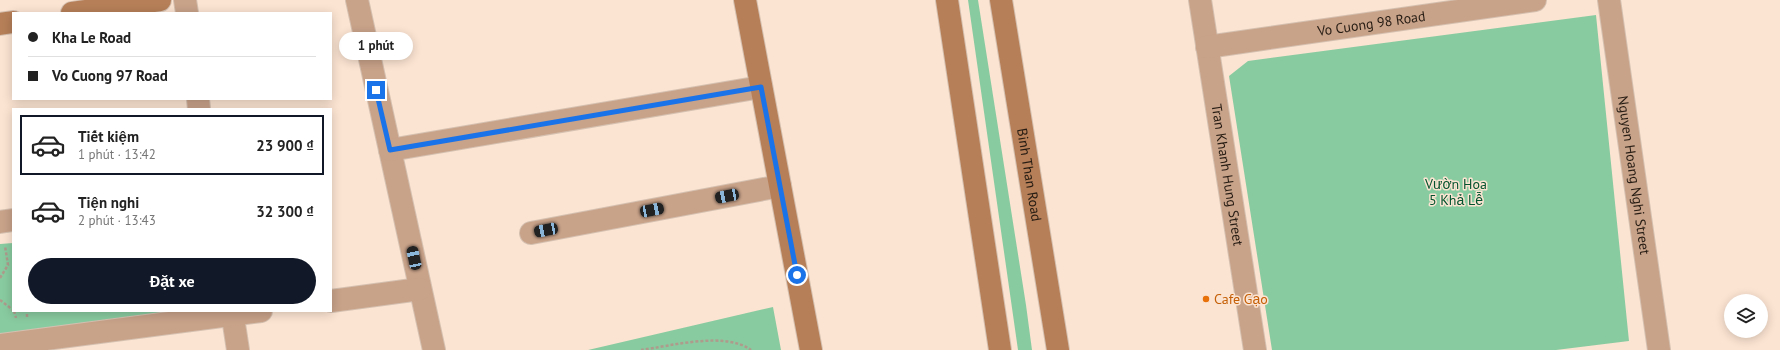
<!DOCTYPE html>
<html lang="vi">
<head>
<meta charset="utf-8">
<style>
  :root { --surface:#fff; --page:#f6f6f6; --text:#222; --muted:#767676; --line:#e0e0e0; --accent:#111827 }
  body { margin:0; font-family:"PT Sans",sans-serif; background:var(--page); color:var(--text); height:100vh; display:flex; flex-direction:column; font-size:15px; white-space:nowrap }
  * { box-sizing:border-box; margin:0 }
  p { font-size:13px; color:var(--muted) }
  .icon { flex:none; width:22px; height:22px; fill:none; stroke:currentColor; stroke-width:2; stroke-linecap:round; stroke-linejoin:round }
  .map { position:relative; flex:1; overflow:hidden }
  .drawer { position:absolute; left:12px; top:108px; width:320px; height:204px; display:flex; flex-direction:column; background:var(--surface); border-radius:0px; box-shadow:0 2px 10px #0003 }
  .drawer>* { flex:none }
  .hud { position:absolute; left:12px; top:12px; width:320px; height:88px; border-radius:0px; box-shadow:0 2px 10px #0003; display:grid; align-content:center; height:88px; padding:0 16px; background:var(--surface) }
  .controls { position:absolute; left:1724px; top:294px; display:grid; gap:8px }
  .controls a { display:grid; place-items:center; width:44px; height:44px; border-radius:50%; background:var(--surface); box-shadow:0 2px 10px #0003; font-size:20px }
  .end { position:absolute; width:18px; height:18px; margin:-9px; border:5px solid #1a73e8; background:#fff; box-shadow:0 0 0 2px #fff }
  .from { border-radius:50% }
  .bubble { position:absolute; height:28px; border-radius:14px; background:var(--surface); box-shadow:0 2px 10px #0003; font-size:13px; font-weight:700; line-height:28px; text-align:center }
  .car { position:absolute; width:12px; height:24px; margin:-12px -6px; border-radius:5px; box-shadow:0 0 3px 1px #0007; background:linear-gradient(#222 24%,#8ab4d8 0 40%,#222 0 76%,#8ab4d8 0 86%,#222 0) }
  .hud b { display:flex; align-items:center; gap:14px; height:38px; font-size:15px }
  .hud b+b { border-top:1px solid var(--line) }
  .hud i { width:10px; height:10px; background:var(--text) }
  ul { padding:7px 0 0; list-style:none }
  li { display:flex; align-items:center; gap:12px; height:60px; margin:0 8px 6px; padding:0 8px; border:2px solid transparent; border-radius:0px }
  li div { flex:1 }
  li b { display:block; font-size:15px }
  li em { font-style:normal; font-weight:700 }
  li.active { border-color:var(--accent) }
  li>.icon { width:36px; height:36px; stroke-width:1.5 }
  .action { display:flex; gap:8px; margin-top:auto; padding:8px 16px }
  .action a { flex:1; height:46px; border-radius:24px; background:var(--accent); color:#fff; font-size:16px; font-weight:700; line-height:46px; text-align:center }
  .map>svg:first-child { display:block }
  .green { fill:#89cba0 }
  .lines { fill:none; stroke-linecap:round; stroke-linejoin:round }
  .street-casing { stroke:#d5c0b0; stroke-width:24 }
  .secondary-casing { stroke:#d5c0b0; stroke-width:24 }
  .path { stroke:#ae9b8c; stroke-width:2.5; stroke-dasharray:3 2; stroke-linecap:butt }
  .street { stroke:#c8a289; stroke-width:22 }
  .secondary { stroke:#b67f58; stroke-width:22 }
  .route { stroke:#1a73e8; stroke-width:5 }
  .food-dot { fill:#e8710a; stroke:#fce4d2; stroke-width:1.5 }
  .labels { text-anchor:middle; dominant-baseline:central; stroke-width:3; stroke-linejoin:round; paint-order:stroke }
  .street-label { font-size:14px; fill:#261c13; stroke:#fce4d2 }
  .park-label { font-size:14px; fill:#03532e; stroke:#fce4d2 }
  .food-label { font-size:14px; fill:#c56008; stroke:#fce4d2; text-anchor:start }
</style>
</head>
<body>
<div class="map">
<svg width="1780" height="350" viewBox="0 0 1780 350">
  <rect width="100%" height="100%" fill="#fce4d2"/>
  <path class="green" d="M968,0H978L1026,305L1032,350H1018Z
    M1596,15L1629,341L1556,350H1272L1229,76L1248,61Z
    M13,243V311H192L0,337V244Z
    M773,307L781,350H588Z"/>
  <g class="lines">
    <g class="street-casing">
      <g id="street">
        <path d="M185,0L187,13"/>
        <path d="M357,0L434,350"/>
        <path id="s1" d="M1200,0L1255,350"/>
        <path id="s2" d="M1609,0L1659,350"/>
        <path id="s3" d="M1207,47L1535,0"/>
        <path d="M198,99L199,109"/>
        <path d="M390,150L761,87"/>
        <path d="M0,222L13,220"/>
        <path d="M531,233L780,186"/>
        <path d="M331,301L420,289"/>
        <path d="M232,311L238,350"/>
        <path d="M0,345L261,311"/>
      </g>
    </g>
    <g class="secondary-casing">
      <g id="secondary">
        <path d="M745,0L811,350"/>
        <path d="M947,0L1000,350"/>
        <path id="s4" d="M1001,0L1058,350"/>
        <path d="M72,13L160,0"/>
        <path d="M0,24L13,22"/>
      </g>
    </g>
    <path class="path" d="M0,278L8,265L5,246
      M0,300L13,310
      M14,311L16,318
      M27,317V311
      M641,350C671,346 725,331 751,350"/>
    <use href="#street" class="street"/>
    <use href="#secondary" class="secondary"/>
  </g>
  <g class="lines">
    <path class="route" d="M376,90L390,150L761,87L797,275"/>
  </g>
  <circle class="food-dot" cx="1206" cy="299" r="4"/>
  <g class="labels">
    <g class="street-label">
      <text stroke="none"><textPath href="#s3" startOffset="166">Vo Cuong 98 Road</textPath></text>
      <text stroke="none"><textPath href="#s4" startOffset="177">Binh Than Road</textPath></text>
      <text stroke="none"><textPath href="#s1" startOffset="177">Tran Khanh Hung Street</textPath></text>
      <text stroke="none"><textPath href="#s2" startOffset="177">Nguyen Hoang Nghi Street</textPath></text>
    </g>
    <g class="park-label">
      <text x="1456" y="184">Vườn Hoa<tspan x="1456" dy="16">5 Khả Lễ</tspan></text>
    </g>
    <g class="food-label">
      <text x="1214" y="299">Cafe Gạo</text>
    </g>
  </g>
</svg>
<div class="controls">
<a><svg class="icon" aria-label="layers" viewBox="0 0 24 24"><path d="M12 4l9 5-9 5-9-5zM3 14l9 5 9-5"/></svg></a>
</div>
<i class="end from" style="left:797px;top:275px"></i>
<i class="end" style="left:376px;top:90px"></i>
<div class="bubble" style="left:339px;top:32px;width:74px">1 phút</div>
<i class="car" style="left:727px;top:196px;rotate:259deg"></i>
<i class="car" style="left:652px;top:210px;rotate:79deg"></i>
<i class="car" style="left:546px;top:230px;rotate:259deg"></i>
<i class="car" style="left:414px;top:258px;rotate:348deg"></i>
<div class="hud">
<b><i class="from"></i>Kha Le Road</b>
<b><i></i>Vo Cuong 97 Road</b>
</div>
<section class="drawer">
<ul>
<li class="active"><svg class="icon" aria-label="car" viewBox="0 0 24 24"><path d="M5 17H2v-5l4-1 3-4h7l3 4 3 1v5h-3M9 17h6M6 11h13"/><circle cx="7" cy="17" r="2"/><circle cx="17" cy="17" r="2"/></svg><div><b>Tiết kiệm</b><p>1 phút · 13:42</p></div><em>23 900 ₫</em></li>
<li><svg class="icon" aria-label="car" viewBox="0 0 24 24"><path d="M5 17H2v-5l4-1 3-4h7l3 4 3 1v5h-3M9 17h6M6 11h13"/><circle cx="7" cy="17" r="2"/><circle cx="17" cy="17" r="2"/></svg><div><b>Tiện nghi</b><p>2 phút · 13:43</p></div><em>32 300 ₫</em></li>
</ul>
<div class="action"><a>Đặt xe</a></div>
</section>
</div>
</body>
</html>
